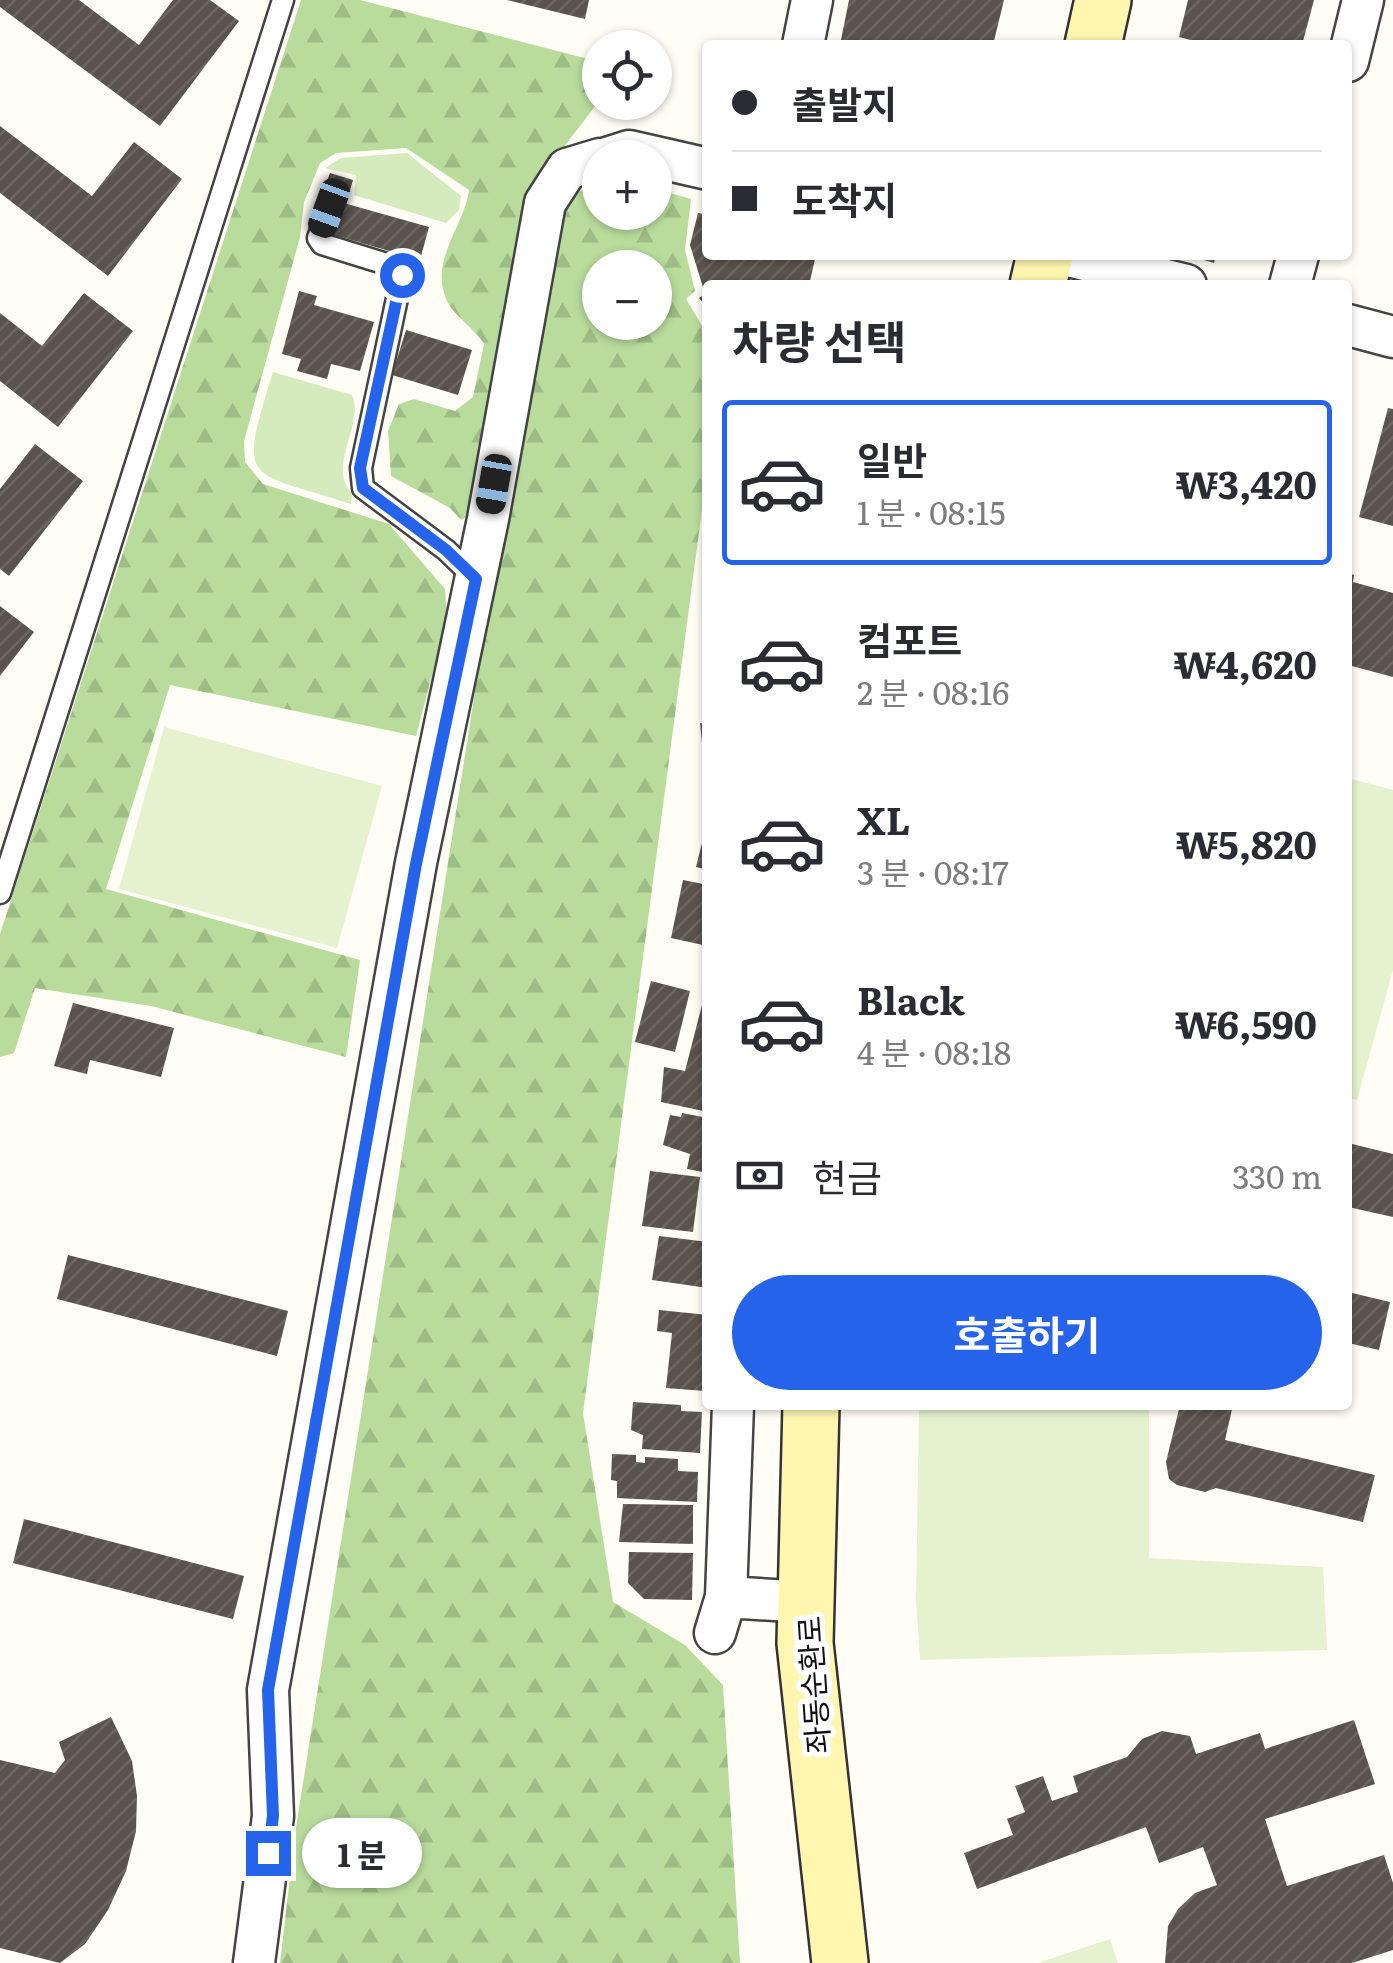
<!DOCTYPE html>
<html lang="ko">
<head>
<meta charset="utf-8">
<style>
  :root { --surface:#fff; --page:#f2f2f3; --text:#2b2b33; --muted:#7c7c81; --line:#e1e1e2; --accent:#2563eb }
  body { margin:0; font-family:Literata,"Noto Sans KR",serif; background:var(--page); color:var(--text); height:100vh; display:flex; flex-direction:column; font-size:38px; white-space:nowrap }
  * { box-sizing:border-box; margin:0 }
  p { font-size:32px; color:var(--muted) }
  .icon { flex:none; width:55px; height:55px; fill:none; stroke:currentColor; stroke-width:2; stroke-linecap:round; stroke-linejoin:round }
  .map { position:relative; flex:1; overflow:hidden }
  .side { position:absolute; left:702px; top:280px; width:650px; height:1130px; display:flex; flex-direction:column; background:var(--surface); border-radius:10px; box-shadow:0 2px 8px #0004 }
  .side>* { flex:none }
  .guide { position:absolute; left:702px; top:40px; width:650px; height:220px; border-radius:10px; box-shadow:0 2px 8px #0004; display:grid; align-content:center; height:220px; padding:0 30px; background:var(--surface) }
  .controls { position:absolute; left:582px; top:30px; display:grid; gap:20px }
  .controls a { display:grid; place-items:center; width:90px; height:90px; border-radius:50%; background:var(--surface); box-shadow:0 2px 8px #0004; font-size:50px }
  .end { position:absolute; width:45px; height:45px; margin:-22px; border:12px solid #2563eb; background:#fff; box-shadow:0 0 0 5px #fff }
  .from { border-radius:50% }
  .bubble { position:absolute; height:70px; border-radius:35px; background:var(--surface); box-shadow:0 2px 8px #0004; font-size:32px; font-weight:700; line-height:70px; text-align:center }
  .car { position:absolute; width:30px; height:60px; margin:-30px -15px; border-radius:12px; box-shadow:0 0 8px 2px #0007; background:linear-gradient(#222 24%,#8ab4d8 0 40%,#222 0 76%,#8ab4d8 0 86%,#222 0) }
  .guide b { display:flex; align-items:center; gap:35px; height:95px; font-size:38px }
  .guide b+b { border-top:2px solid var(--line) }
  .guide i { width:25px; height:25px; background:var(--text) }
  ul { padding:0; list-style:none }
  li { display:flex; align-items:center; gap:30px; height:165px; margin:0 20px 15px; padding:0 10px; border:5px solid transparent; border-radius:10px }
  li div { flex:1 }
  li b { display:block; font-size:38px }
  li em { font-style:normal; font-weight:700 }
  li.selected { border-color:var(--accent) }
  li>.icon { width:90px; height:90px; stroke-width:1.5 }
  h2 { padding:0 30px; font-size:45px; line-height:120px }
  .pay { display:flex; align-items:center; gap:25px; height:110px; padding:0 30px; font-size:38px }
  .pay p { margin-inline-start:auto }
  .action { display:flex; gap:20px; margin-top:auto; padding:20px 30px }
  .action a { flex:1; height:115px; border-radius:60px; background:var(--accent); color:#fff; font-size:40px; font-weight:700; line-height:115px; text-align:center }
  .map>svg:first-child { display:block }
  .grass { fill:#d5ebbd }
  .forest { fill:url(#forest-firs); fill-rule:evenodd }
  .pitch { fill:#e6f2cf }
  .building { fill:url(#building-hatch) }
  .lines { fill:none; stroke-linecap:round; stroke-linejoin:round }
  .lane-casing { stroke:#444; stroke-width:25 }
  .street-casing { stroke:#444; stroke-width:45 }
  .secondary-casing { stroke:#333; stroke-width:60 }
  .lane { stroke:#fff; stroke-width:20 }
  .street { stroke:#fff; stroke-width:40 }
  .secondary { stroke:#fff6b0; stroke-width:55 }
  .route { stroke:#2563eb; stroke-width:12 }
  .labels { text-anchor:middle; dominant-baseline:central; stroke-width:10; stroke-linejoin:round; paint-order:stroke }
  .street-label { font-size:30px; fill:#111; stroke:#fff }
</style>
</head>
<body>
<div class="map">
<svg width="1393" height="1963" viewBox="0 0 1393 1963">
  <defs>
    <pattern id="forest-firs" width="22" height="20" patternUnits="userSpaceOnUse" patternTransform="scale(2.5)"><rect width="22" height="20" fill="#b9dc9c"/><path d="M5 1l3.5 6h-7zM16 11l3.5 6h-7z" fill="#9ebc85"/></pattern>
    <pattern id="building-hatch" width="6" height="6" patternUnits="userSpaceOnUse" patternTransform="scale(2.5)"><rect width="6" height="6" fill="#5a524d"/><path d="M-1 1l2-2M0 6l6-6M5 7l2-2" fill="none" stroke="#6d6662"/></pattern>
  </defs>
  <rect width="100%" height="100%" fill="#fffdf5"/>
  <path class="grass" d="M407,153L461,196L459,210L446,223L354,195L356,175L325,168L341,158Z
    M273,372L352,395C365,425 326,466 352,493L351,504C244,469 238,486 273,372Z"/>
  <path class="forest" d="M301,0H360L600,62V100L536,183L473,513L461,520L450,508L391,476L388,431L399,404L414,399L455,411L473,397L484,344C475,329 456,317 448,303C427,262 464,228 469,190L406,148L336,153L320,163L304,202L300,237L244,441L245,462L263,484L389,524L445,589L447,619L416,736L170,685L106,889L360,960L346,1057L151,1006L35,988L14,1053L0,1057V934Z
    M595,182H600V212H655V189L691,199L685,250L695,291L686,299L707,334L708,464L583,1413L613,1602L685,1645L723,1685L740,1963H280L295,1834L545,247L561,203ZM600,268H655V322H600Z"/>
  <path class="pitch" d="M164,727L382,786L337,948L119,889Z
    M1348,778L1393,790V970L1357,1100L1348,1098Z
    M919,1405H1149V1558L1323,1567L1327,1650L920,1660L916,1601Z
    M1110,1939L1118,1963H1038Z"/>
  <path class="building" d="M0,0H79L139,45L173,0H210L239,21L160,126L0,7Z
    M507,0H589L585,19Z
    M849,0H1004L993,45H840Z
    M1188,0H1314L1302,45H1210L1179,37Z
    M0,126L92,196L134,142L182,179L108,276L0,193Z
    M330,173L353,180L348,197L324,189Z
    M340,202L429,227L420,260L331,234Z
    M708,205V255H816L809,285H708V309L699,298L705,294L690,245L698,213L704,214Z
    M1187,255H1216L1214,263Z
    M299,291L317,296L314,305L374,322L360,371L331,364L327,379L297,371L301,359L282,354Z
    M84,293L133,331L58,427L0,381V313L42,346Z
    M406,330L472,350L458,395L392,375Z
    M1388,408L1393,409V526L1359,517Z
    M35,444L83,481L9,576L0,569V489Z
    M1348,573L1354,575L1353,582L1393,593V677L1348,665Z
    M0,606L34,632L0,676Z
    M700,723L708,724V744L702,743Z
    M706,827H708V870L696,867Z
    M683,880L708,885L703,945L671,938Z
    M651,981L690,991L675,1052L635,1042Z
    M73,1003L174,1028L161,1077L90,1060L87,1074L54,1066Z
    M702,1005L708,1006V1112L661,1102L664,1067L685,1071Z
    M682,1113L708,1118V1173L687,1169L690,1154L663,1145L670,1115L681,1117Z
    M1348,1143L1393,1154V1217L1348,1207Z
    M650,1171L700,1177L693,1232L642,1226Z
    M659,1236L708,1242V1288L652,1280Z
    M68,1255L288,1311L277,1356L57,1299Z
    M1348,1292L1390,1302L1379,1350L1348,1343Z
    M659,1310L708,1315L705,1391L666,1388L672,1333L657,1331Z
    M633,1402L681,1405V1411L702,1412L700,1453L642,1449L643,1435L631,1430Z
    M1180,1405H1233L1225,1440L1375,1475L1363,1522L1216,1488L1205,1492L1177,1485L1169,1479L1166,1462Z
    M612,1454L636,1455V1462L645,1463V1457L678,1459V1471L698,1472L697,1502L617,1498V1481L611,1480Z
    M623,1504L693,1505V1544L619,1542Z
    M24,1519L244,1576L233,1619L13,1563Z
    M629,1552L693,1553L692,1600L644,1599L628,1583Z
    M111,1717L132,1761L137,1796L136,1831L126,1871L108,1910L85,1944L60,1963L0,1948V1760L55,1773L65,1760L59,1742Z
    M1354,1720L1375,1784L1265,1819L1287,1886L1384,1855L1393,1883V1950L1352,1963H1165L1168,1926L1178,1909L1195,1893L1217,1885L1203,1847L1159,1863L1146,1827L977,1889L964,1853L1013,1835L1007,1819L1025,1812L1015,1786L1043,1776L1052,1801L1078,1792L1073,1776L1127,1757L1142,1739L1162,1731L1190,1736L1196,1754L1260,1733L1265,1749Z"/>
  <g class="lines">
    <g class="lane-casing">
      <path id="lane" d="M329,208L318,238L322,244L396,267L402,275L361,468L363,488L446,550L476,579
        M0,893L283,0"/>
    </g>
    <g class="street-casing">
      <path id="street" d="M803,45L812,0
        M1348,61L1363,0
        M607,158L629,151L708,169
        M1065,255L1186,285
        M1290,285L1298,255
        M1348,325L1393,337
        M726,1597L733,1405
        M715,1633L726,1597L806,1602
        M254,1963L273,1816L268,1690L416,863L488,519L545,203L567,169L600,159"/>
    </g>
    <g class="secondary-casing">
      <path id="secondary" d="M1093,45L1103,0
        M1038,285L1045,255
        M811,1405L805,1643L840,1963"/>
    </g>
    <use href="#lane" class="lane"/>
    <use href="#street" class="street"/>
    <use href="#secondary" class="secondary"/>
  </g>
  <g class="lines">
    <path class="route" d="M268,1853L273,1816L268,1690L416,864L476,579L446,550L363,488L360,468L402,275"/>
  </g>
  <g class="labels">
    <g class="street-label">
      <text transform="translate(812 1685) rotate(-94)">좌동순환로</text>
    </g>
  </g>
</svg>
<div class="controls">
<a><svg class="icon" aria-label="locate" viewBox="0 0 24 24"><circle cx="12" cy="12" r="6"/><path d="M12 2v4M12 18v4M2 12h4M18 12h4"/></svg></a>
<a>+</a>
<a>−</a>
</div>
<i class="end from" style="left:402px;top:275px"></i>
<i class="end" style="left:268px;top:1853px"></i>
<div class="bubble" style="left:302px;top:1818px;width:120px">1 분</div>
<i class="car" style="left:329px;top:208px;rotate:200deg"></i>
<i class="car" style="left:494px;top:484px;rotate:190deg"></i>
<div class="guide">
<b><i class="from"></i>출발지</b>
<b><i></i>도착지</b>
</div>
<section class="side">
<h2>차량 선택</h2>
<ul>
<li class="selected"><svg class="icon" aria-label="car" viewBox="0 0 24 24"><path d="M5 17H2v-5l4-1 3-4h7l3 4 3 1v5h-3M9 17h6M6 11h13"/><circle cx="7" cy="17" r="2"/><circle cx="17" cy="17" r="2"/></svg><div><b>일반</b><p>1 분 · 08:15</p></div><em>₩3,420</em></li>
<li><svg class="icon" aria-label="car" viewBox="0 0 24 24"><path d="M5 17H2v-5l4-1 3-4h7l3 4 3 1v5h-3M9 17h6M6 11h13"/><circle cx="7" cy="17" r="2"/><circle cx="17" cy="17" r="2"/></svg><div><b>컴포트</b><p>2 분 · 08:16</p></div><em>₩4,620</em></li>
<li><svg class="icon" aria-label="car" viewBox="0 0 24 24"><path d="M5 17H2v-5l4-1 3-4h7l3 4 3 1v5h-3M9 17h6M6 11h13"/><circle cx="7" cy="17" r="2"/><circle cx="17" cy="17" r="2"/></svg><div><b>XL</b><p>3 분 · 08:17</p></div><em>₩5,820</em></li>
<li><svg class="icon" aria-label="car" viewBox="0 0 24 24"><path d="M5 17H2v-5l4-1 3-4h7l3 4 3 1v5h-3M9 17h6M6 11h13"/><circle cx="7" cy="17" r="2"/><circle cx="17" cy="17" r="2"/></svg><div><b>Black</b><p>4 분 · 08:18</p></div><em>₩6,590</em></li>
</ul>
<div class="pay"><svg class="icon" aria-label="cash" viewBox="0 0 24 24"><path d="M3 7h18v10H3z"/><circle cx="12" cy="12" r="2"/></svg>현금<p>330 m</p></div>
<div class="action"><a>호출하기</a></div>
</section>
</div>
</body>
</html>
